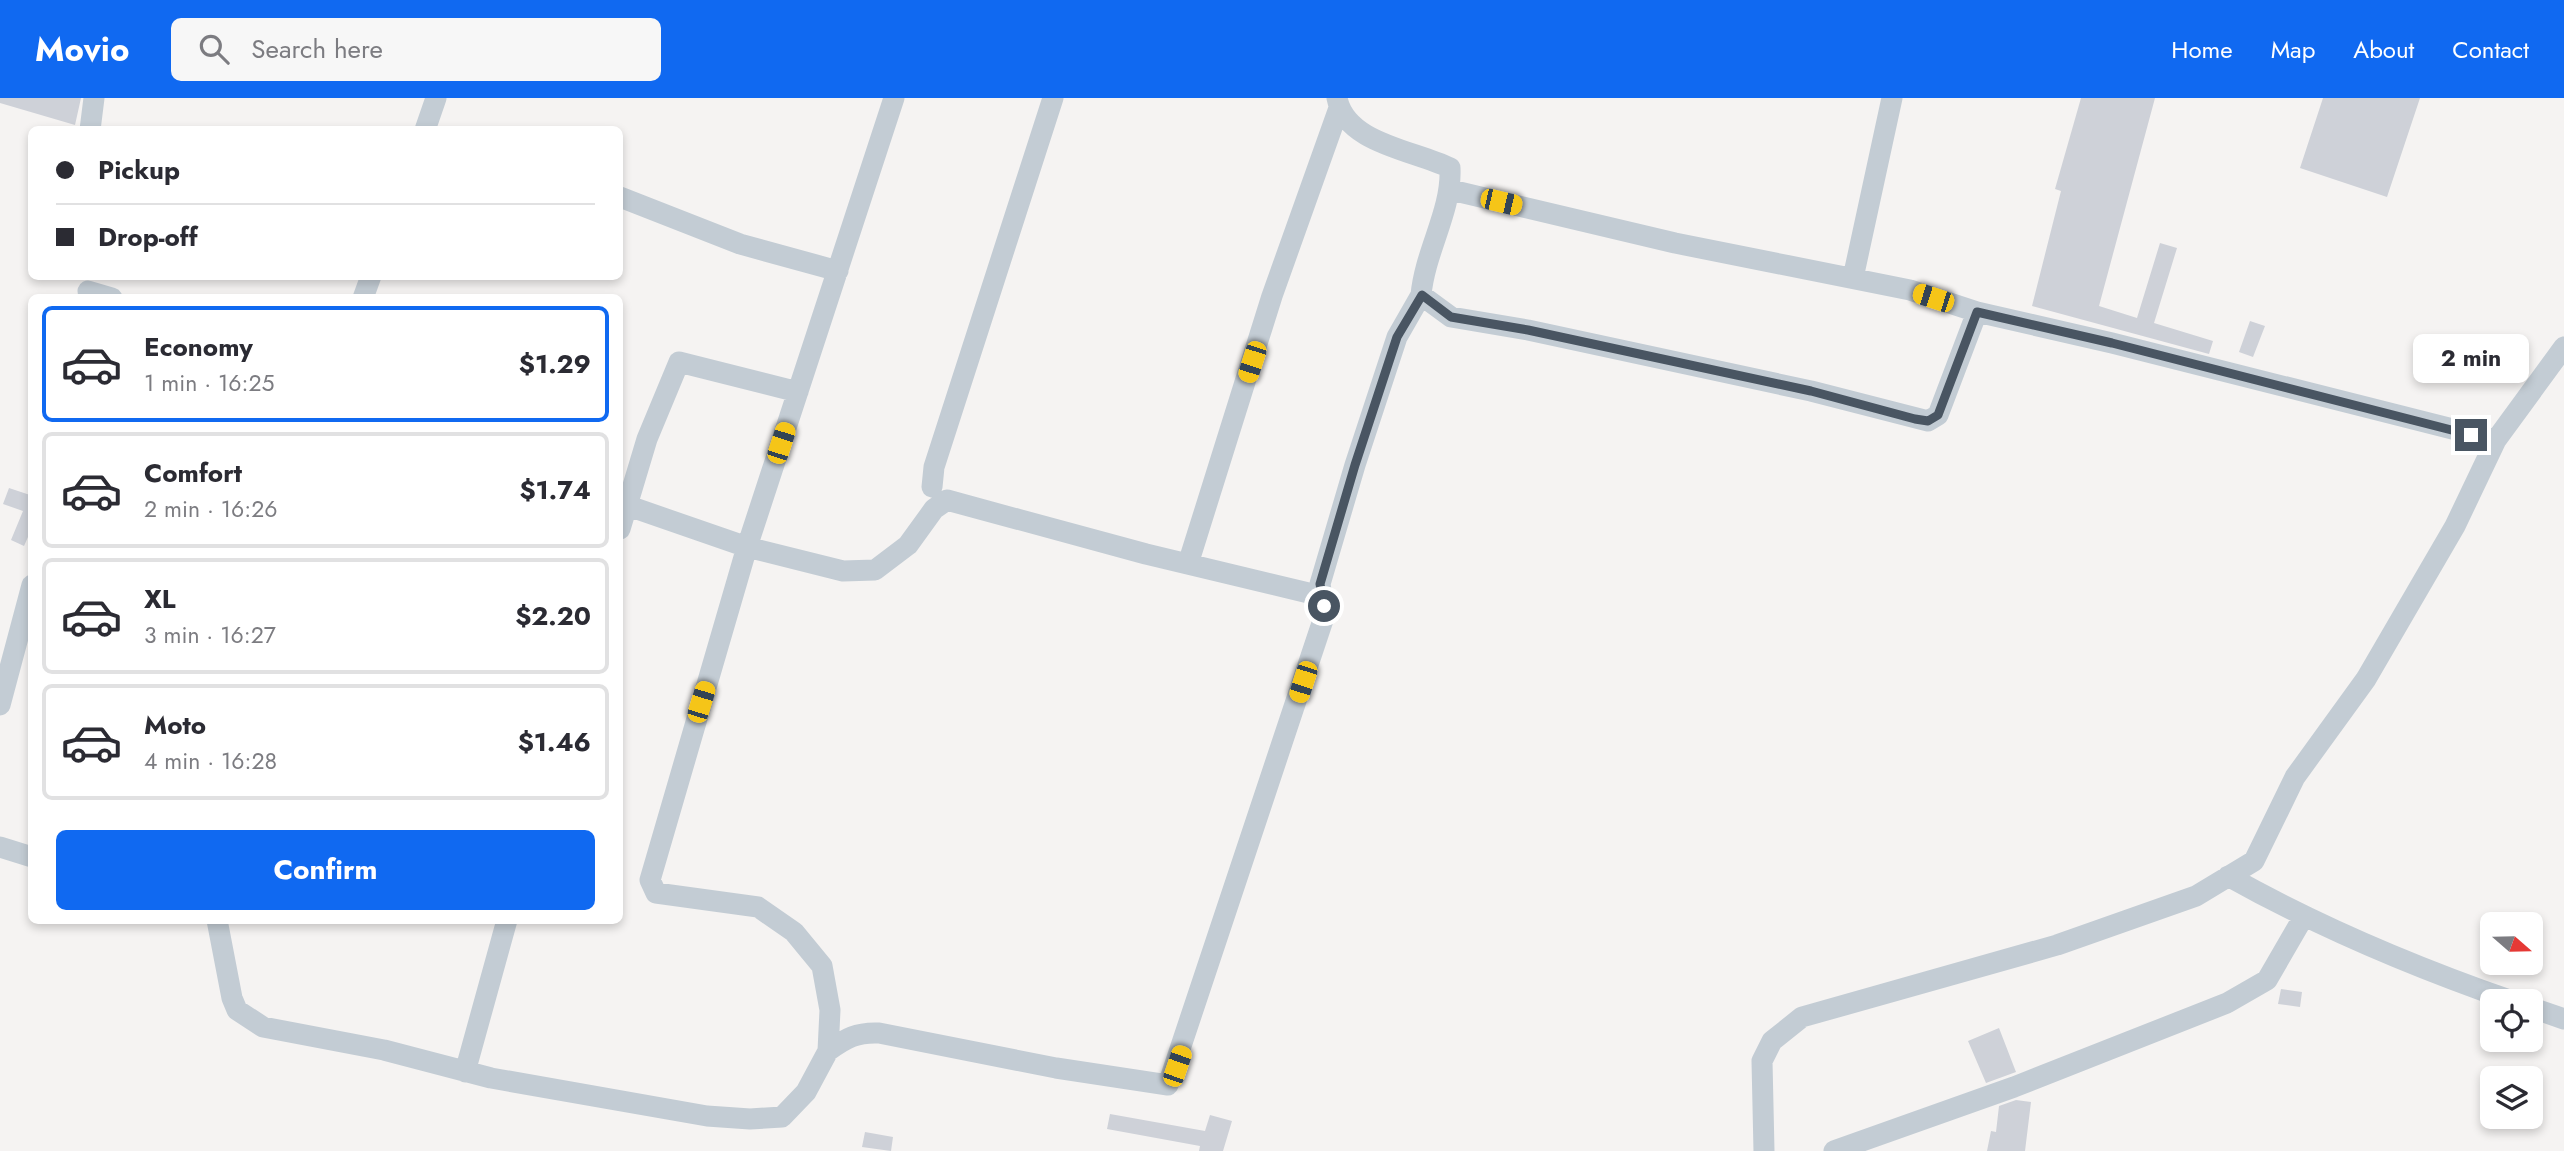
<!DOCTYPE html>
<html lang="en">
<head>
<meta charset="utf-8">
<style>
  :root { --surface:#fff; --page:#f7f7f7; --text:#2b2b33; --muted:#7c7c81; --line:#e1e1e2; --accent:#1069f1 }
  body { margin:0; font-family:Jost,sans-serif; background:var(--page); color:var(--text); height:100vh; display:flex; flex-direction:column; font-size:26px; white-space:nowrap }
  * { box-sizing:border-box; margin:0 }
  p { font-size:23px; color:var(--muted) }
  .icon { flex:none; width:38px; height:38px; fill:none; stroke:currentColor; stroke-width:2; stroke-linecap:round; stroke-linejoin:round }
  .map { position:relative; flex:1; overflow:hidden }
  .drawer { position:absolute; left:28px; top:196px; width:595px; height:630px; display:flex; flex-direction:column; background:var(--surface); border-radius:10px; box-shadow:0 4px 10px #0003 }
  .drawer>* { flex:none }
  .top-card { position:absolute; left:28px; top:28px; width:595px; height:154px; border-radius:10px; box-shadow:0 4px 10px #0003; display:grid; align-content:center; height:154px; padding:0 28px; background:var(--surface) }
  .needle { width:46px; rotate:110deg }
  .controls { position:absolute; left:2480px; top:814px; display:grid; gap:14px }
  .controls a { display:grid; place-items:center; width:63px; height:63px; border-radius:10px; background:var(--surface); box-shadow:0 4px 10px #0003; font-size:35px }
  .end { position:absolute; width:32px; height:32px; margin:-16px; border:9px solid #495562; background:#fff; box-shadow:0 0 0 4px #fff }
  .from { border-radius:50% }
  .bubble { position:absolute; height:49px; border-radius:10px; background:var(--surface); box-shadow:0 4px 10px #0003; font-size:23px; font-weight:700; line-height:49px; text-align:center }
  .car { position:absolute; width:21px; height:42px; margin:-21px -10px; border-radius:9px; box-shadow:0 0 5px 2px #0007; background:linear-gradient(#f5c518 24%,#345 0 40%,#f5c518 0 76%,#345 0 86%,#f5c518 0) }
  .top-card b { display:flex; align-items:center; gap:24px; height:66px; font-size:26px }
  .top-card b+b { border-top:2px solid var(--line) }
  .top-card i { width:18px; height:18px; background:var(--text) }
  ul { padding:12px 0 0; list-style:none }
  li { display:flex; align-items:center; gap:21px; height:116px; margin:0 14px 10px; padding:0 14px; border:4px solid var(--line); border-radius:10px }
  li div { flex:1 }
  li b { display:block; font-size:26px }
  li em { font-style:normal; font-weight:700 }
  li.current { border-color:var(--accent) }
  li>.icon { width:63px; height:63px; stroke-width:1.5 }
  .primary-button { display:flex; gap:14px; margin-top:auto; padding:14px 28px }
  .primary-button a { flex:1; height:80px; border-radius:10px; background:var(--accent); color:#fff; font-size:28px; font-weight:700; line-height:80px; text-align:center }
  header { display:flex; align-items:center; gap:42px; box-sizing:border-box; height:98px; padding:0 35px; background:var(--accent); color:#fff }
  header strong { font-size:33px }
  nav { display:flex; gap:38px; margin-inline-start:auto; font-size:24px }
  .search { width:490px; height:63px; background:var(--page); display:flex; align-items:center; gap:18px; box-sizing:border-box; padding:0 24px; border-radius:10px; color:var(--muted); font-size:26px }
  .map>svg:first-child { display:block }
  .building { fill:#ced1d8 }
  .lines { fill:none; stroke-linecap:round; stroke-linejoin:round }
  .minor { stroke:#c3ccd4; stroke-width:21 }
  .route { stroke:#495562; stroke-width:9 }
</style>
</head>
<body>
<header>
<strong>Movio</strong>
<div class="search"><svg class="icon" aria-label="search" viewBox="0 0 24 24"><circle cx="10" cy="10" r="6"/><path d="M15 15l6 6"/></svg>Search here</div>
<nav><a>Home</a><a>Map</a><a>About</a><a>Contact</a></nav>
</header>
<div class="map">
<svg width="2564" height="1053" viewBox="0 0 2564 1053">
  <rect width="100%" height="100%" fill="#f5f3f2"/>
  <path class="building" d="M0,0H81L75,27L0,5Z
    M2081,0H2155L2099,208L2137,220L2160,145L2177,150L2154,225L2213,243L2209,256L2032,208L2061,93L2055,91Z
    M2323,0H2420L2387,99L2300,70Z
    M2250,223L2265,228L2253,259L2239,254Z
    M9,390L30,397L32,394V430L24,448L11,442L23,413L3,406Z
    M2281,891L2302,894L2300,909L2278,906Z
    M1999,930L2016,974L1986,985L1968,943Z
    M2016,1002L2031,1004L2025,1053H1987L1991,1033L1996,1034L1999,1008Z
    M1110,1016L1205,1033L1210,1017L1232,1023L1223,1053H1199L1200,1048L1107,1031Z
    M865,1034L893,1039L891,1053L862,1049Z"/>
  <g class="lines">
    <path class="minor" d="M1337,0C1346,46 1414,52 1450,70C1452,113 1425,153 1421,197L1451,219L1528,232L1811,293L1928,323L1938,317L1977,214L2112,245L2496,342
      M90,32L94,0
      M425,32L436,0
      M1451,92L1675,145L1910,192L1977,214
      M620,99L740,146L838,173
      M1853,180L1892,0
      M88,193L112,200
      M363,200L371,178
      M932,389L934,369L1053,0
      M620,405L747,449L843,473L875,472L908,447L934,411L947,402L1146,456L1321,498
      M620,431L647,341L679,264L798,294
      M1188,466L1272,198L1339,10
      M0,607L32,487
      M0,749L32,759
      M2228,778C2319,829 2414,869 2512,903
      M217,822L232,900L237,912L263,929L384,952L491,980L707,1018L750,1021L782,1019L806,994L828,953L830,912L822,868L794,834L758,809L656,795L650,782L747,449L894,0
      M2530,909L2564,921
      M828,953C846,940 857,934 879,935L1056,970L1168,987L1325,516L1320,486L1355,367L1397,239L1421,197
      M465,974L507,822
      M1764,1053L1762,963L1772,943L1802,919L2057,847L2196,798L2254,763L2295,679L2366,581L2455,428L2496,342L2564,249
      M1834,1053L2014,989L2227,905L2267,882L2304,818"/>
  </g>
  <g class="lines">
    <path class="route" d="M1324,508L1320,486L1355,367L1397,239L1422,197L1451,219L1528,232L1811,293L1915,321L1928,323L1938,317L1977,214L2112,245L2471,337"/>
  </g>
</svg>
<div class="controls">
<a><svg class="needle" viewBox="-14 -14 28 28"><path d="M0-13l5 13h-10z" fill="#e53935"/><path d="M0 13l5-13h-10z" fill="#7c7c81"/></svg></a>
<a><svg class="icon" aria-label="locate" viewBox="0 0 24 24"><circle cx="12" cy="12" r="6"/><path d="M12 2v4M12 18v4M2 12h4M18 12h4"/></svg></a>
<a><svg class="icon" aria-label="layers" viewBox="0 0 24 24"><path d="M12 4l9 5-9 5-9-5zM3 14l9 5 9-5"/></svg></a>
</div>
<i class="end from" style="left:1324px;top:508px"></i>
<i class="end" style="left:2471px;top:337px"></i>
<div class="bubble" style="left:2413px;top:236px;width:116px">2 min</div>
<i class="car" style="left:1501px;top:104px;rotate:103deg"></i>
<i class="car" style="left:1933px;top:200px;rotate:288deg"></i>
<i class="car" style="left:1252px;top:264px;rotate:198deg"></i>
<i class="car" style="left:781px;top:345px;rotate:18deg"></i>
<i class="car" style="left:1303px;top:584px;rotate:198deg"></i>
<i class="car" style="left:701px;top:604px;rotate:17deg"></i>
<i class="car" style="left:1177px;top:968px;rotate:19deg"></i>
<div class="top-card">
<b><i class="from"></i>Pickup</b>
<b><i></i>Drop-off</b>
</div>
<section class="drawer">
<ul>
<li class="current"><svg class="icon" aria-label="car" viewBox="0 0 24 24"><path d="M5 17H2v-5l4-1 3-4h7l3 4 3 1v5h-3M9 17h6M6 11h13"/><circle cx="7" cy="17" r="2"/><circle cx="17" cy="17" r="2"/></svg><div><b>Economy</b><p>1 min · 16:25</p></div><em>$1.29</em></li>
<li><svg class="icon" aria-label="car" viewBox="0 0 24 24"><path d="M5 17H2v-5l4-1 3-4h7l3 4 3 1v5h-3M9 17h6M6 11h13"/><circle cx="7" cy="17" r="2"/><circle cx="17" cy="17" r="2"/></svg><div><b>Comfort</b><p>2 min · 16:26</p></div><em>$1.74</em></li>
<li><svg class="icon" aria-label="car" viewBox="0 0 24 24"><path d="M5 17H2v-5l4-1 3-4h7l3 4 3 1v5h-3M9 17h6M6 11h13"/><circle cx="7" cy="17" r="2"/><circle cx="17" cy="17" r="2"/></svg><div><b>XL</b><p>3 min · 16:27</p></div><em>$2.20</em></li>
<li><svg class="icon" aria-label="car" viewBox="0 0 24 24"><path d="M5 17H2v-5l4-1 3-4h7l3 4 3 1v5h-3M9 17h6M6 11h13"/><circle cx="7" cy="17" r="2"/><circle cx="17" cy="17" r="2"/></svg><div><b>Moto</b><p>4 min · 16:28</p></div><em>$1.46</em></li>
</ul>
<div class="primary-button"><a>Confirm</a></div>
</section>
</div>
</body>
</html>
